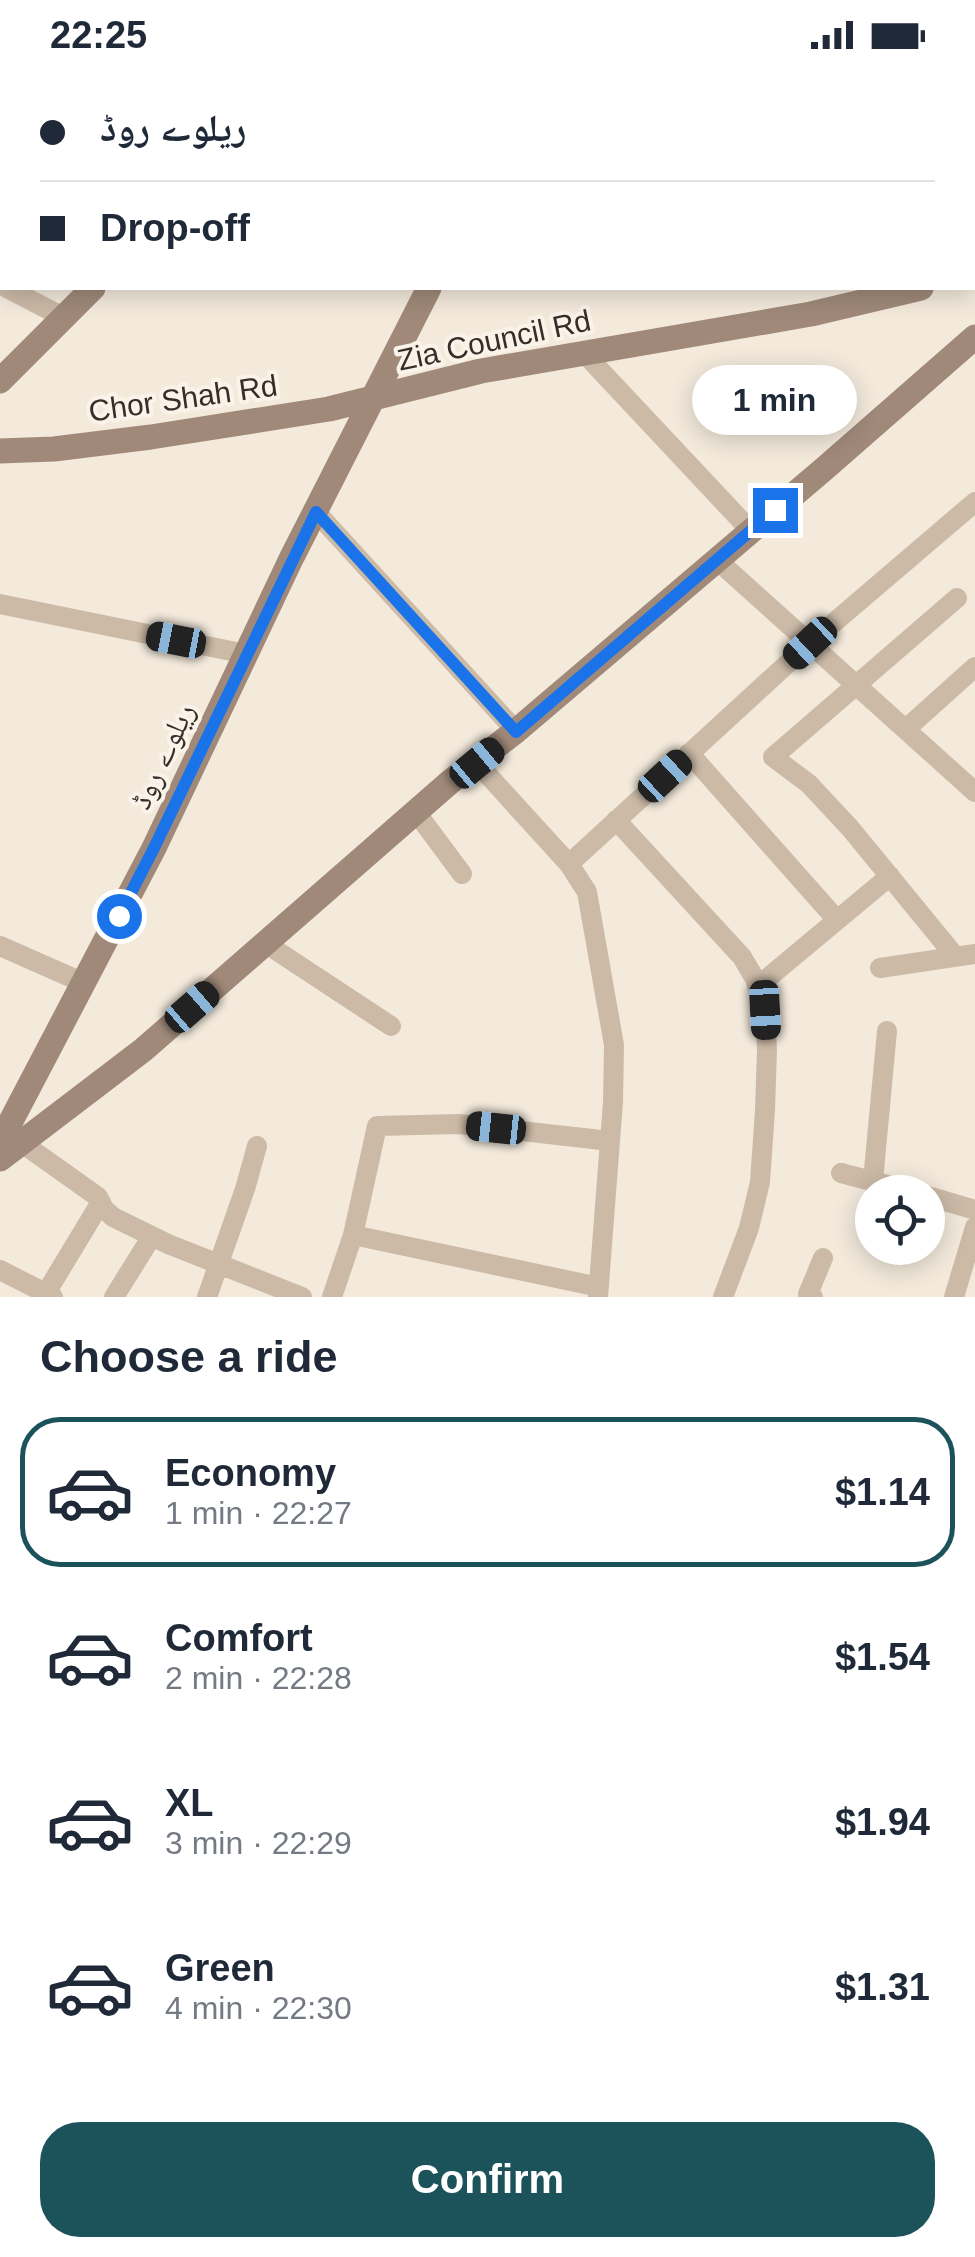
<!DOCTYPE html>
<html lang="en">
<head>
<meta charset="utf-8">
<style>
  :root { --surface:#fff; --page:#f2f2f3; --text:#1f2937; --muted:#747a83; --line:#e0e1e3; --accent:#1c535b }
  body { margin:0; font-family:Arial,"Noto Naskh Arabic",sans-serif; background:var(--page); color:var(--text); height:100vh; display:flex; flex-direction:column; font-size:38px; white-space:nowrap }
  * { box-sizing:border-box; margin:0 }
  p { font-size:32px; color:var(--muted) }
  .icon { flex:none; width:55px; height:55px; fill:none; stroke:currentColor; stroke-width:2; stroke-linecap:round; stroke-linejoin:round }
  .map { position:relative; height:1227px; overflow:hidden }
  .panel { display:flex; flex-direction:column; background:var(--surface); flex:1 }
  .panel>* { flex:none }
  .guide { position:absolute; left:0px; top:0px; width:975px; height:220px; box-shadow:0 5px 25px #0003; display:grid; align-content:center; height:220px; padding:0 40px; background:var(--surface) }
  .buttons { position:absolute; left:855px; top:1105px; display:grid; gap:20px }
  .buttons a { display:grid; place-items:center; width:90px; height:90px; border-radius:50%; background:var(--surface); box-shadow:0 5px 25px #0003; font-size:50px }
  .end { position:absolute; width:45px; height:45px; margin:-22px; border:12px solid #1a73e8; background:#fff; box-shadow:0 0 0 5px #fff }
  .from { border-radius:50% }
  .bubble { position:absolute; height:70px; border-radius:35px; background:var(--surface); box-shadow:0 5px 25px #0003; font-size:32px; font-weight:600; line-height:70px; text-align:center }
  .car { position:absolute; width:30px; height:60px; margin:-30px -15px; border-radius:12px; box-shadow:0 0 8px 2px #0007; background:linear-gradient(#222 24%,#8ab4d8 0 40%,#222 0 76%,#8ab4d8 0 86%,#222 0) }
  .guide b { display:flex; align-items:center; gap:35px; height:95px; font-size:38px }
  .guide b+b { border-top:2px solid var(--line) }
  .guide i { width:25px; height:25px; background:var(--text) }
  ul { padding:0; list-style:none }
  li { display:flex; align-items:center; gap:30px; height:150px; margin:0 20px 15px; padding:0 20px; border:5px solid transparent; border-radius:40px }
  li div { flex:1 }
  li b { display:block; font-size:38px }
  li em { font-style:normal; font-weight:600 }
  li.selected { border-color:var(--accent) }
  li>.icon { width:90px; height:90px; stroke-width:1.5 }
  h2 { padding:0 40px; font-size:45px; line-height:120px }
  .primary-button { display:flex; gap:20px; margin-top:auto; padding:20px 40px }
  .primary-button a { flex:1; height:115px; border-radius:40px; background:var(--accent); color:#fff; font-size:40px; font-weight:600; line-height:115px; text-align:center }
  .status { display:flex; justify-content:space-between; align-items:center; height:70px; padding:0 50px; background:var(--surface); direction:ltr }
  .status svg { height:28px; fill:currentColor }
  .map>svg:first-child { display:block }
  .lines { fill:none; stroke-linecap:round; stroke-linejoin:round }
  .street { stroke:#ccbaa7; stroke-width:20 }
  .secondary { stroke:#a08979; stroke-width:25 }
  .route { stroke:#1a73e8; stroke-width:12 }
  .labels { text-anchor:middle; dominant-baseline:central; stroke-width:8; stroke-linejoin:round; paint-order:stroke }
  .street-label { font-size:30px; fill:#382e28; stroke:#faf3e9 }
</style>
</head>
<body>
<div class="status"><b>22:25</b><svg viewBox="0 0 49 12"><path d="M0 12V9h3v3zM5 12V6h3v6zM10 12V3h3v9zM15 12V0h3v12zM26 1h20v11H26zM47 4h2v5h-2z"/></svg></div>
<div class="map">
<svg width="975" height="1227" viewBox="0 0 975 1227">
  <rect width="100%" height="100%" fill="#f3eadc"/>
  <g class="lines">
    <path class="street" d="M28,0L33,2
      M216,2L218,0
      M851,2L852,0
      M7,218L65,248
      M584,283L751,461
      M316,442L516,661
      M717,490L975,722
      M0,534L246,584
      M907,658L975,597
      M689,683L837,850
      M477,693L569,794L587,822L614,975L613,1032L598,1227
      M416,742L462,804
      M616,750L742,887L755,909L765,940L767,980L765,1040L760,1112L749,1158L723,1227
      M569,794L810,573L975,432
      M265,873L391,956
      M0,876L84,913
      M955,886L850,758L809,714L773,687L957,528
      M880,898L975,884
      M758,916L890,806
      M22,1073L98,1127L104,1139L113,1147L168,1174L302,1227
      M841,1103L914,1122
      M873,1111L887,961
      M928,1126L975,1140
      M353,1165L599,1217
      M0,1200L53,1227
      M46,1223L101,1132
      M114,1227L152,1166
      M207,1227L245,1119L257,1076
      M332,1227L353,1165L377,1056L459,1054L610,1071
      M813,1227L808,1224L823,1188
      M954,1227L975,1157"/>
    <path class="secondary" d="M301,2L303,0
      M537,2L538,0
      M972,205H975
      M0,311L93,218
      M0,381L54,379L151,367L329,339L481,301L811,244L921,218
      M0,1072L154,778L291,489L429,218
      M0,1089L143,980L450,712L516,661L824,399L975,267"/>
  </g>
  <g class="lines">
    <path class="route" d="M119,846L154,778L316,442L516,662L775,440"/>
  </g>
  <g class="labels">
    <g class="street-label">
      <text transform="translate(494 270) rotate(-12)">Zia Council Rd</text>
      <text transform="translate(183 328) rotate(-8)">Chor Shah Rd</text>
      <text transform="translate(162 686) rotate(-65)">ریلوے روڈ</text>
    </g>
  </g>
</svg>
<div class="buttons">
<a><svg class="icon" aria-label="locate" viewBox="0 0 24 24"><circle cx="12" cy="12" r="6"/><path d="M12 2v4M12 18v4M2 12h4M18 12h4"/></svg></a>
</div>
<i class="end from" style="left:119px;top:846px"></i>
<i class="end" style="left:775px;top:440px"></i>
<div class="bubble" style="left:692px;top:295px;width:165px">1 min</div>
<i class="car" style="left:176px;top:570px;rotate:281deg"></i>
<i class="car" style="left:810px;top:573px;rotate:227deg"></i>
<i class="car" style="left:477px;top:693px;rotate:50deg"></i>
<i class="car" style="left:665px;top:706px;rotate:47deg"></i>
<i class="car" style="left:192px;top:937px;rotate:49deg"></i>
<i class="car" style="left:765px;top:940px;rotate:177deg"></i>
<i class="car" style="left:496px;top:1058px;rotate:276deg"></i>
<div class="guide">
<b><i class="from"></i>ریلوے روڈ</b>
<b><i></i>Drop-off</b>
</div>
</div>
<section class="panel">
<h2>Choose a ride</h2>
<ul>
<li class="selected"><svg class="icon" aria-label="car" viewBox="0 0 24 24"><path d="M5 17H2v-5l4-1 3-4h7l3 4 3 1v5h-3M9 17h6M6 11h13"/><circle cx="7" cy="17" r="2"/><circle cx="17" cy="17" r="2"/></svg><div><b>Economy</b><p>1 min · 22:27</p></div><em>$1.14</em></li>
<li><svg class="icon" aria-label="car" viewBox="0 0 24 24"><path d="M5 17H2v-5l4-1 3-4h7l3 4 3 1v5h-3M9 17h6M6 11h13"/><circle cx="7" cy="17" r="2"/><circle cx="17" cy="17" r="2"/></svg><div><b>Comfort</b><p>2 min · 22:28</p></div><em>$1.54</em></li>
<li><svg class="icon" aria-label="car" viewBox="0 0 24 24"><path d="M5 17H2v-5l4-1 3-4h7l3 4 3 1v5h-3M9 17h6M6 11h13"/><circle cx="7" cy="17" r="2"/><circle cx="17" cy="17" r="2"/></svg><div><b>XL</b><p>3 min · 22:29</p></div><em>$1.94</em></li>
<li><svg class="icon" aria-label="car" viewBox="0 0 24 24"><path d="M5 17H2v-5l4-1 3-4h7l3 4 3 1v5h-3M9 17h6M6 11h13"/><circle cx="7" cy="17" r="2"/><circle cx="17" cy="17" r="2"/></svg><div><b>Green</b><p>4 min · 22:30</p></div><em>$1.31</em></li>
</ul>
<div class="primary-button"><a>Confirm</a></div>
</section>
</body>
</html>
